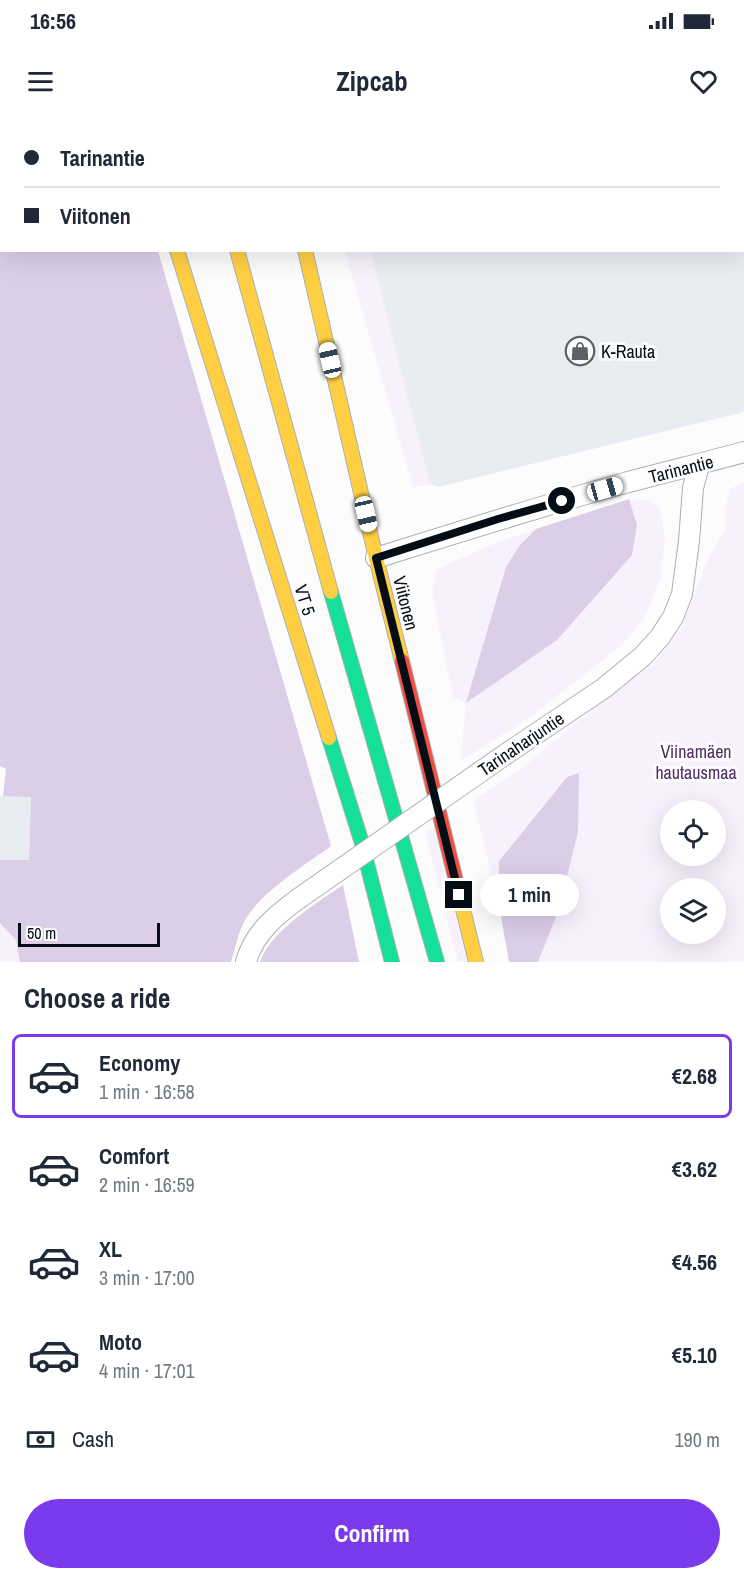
<!DOCTYPE html>
<html lang="en">
<head>
<meta charset="utf-8">
<style>
  :root { --surface:#fff; --page:#f6f6f7; --text:#1f2937; --muted:#747a83; --line:#e0e1e3; --accent:#7c3aed }
  body { margin:0; font-family:"Archivo Narrow",sans-serif; background:var(--page); color:var(--text); height:100vh; display:flex; flex-direction:column; font-size:22px; white-space:nowrap }
  * { box-sizing:border-box; margin:0 }
  p { font-size:20px; color:var(--muted) }
  .icon { flex:none; width:33px; height:33px; fill:none; stroke:currentColor; stroke-width:2; stroke-linecap:round; stroke-linejoin:round }
  .map { position:relative; height:842px; overflow:hidden }
  .details { display:flex; flex-direction:column; background:var(--surface); flex:1 }
  .details>* { flex:none }
  .banner { position:absolute; left:0px; top:0px; width:744px; height:132px; box-shadow:0 6px 24px #0002; display:grid; align-content:center; height:132px; padding:0 24px; background:var(--surface) }
  .buttons { position:absolute; left:660px; top:680px; display:grid; gap:12px }
  .buttons a { display:grid; place-items:center; width:66px; height:66px; border-radius:50%; background:var(--surface); box-shadow:0 6px 24px #0002; font-size:30px }
  .scale { position:absolute; left:18px; bottom:15px; width:142px; box-sizing:border-box; padding-left:6px; border:3px solid #040d16; border-top:0; font-size:16px; line-height:21px; white-space:nowrap; color:#040d16; -webkit-text-stroke:4px #fcfcfc; paint-order:stroke }
  .end { position:absolute; width:27px; height:27px; margin:-14px; border:8px solid #040d16; background:#fff; box-shadow:0 0 0 3px #fff }
  .from { border-radius:50% }
  .bubble { position:absolute; height:42px; border-radius:21px; background:var(--surface); box-shadow:0 6px 24px #0002; font-size:20px; font-weight:800; line-height:42px; text-align:center }
  .car { position:absolute; width:18px; height:36px; margin:-18px -9px; border-radius:8px; box-shadow:0 0 4px 2px #0007; background:linear-gradient(#fff 24%,#345 0 40%,#fff 0 76%,#345 0 86%,#fff 0) }
  .banner b { display:flex; align-items:center; gap:21px; height:57px; font-size:22px }
  .banner b+b { border-top:2px solid var(--line) }
  .banner i { width:15px; height:15px; background:var(--text) }
  ul { padding:0; list-style:none }
  li { display:flex; align-items:center; gap:18px; height:84px; margin:0 12px 9px; padding:0 12px; border:3px solid transparent; border-radius:9px }
  li div { flex:1 }
  li b { display:block; font-size:22px }
  li em { font-style:normal; font-weight:800 }
  li.current { border-color:var(--accent) }
  li>.icon { width:54px; height:54px; stroke-width:1.5 }
  h2 { padding:0 24px; font-size:27px; line-height:72px }
  .pay { display:flex; align-items:center; gap:15px; height:66px; padding:0 24px; font-size:22px }
  .pay p { margin-inline-start:auto }
  .button { display:flex; gap:12px; margin-top:auto; padding:12px 24px }
  .button a { flex:1; height:69px; border-radius:36px; background:var(--accent); color:#fff; font-size:24px; font-weight:800; line-height:69px; text-align:center }
  .status { display:flex; justify-content:space-between; align-items:center; height:42px; padding:0 30px; background:var(--surface); direction:ltr }
  .status svg { height:16px; fill:currentColor }
  header { display:flex; justify-content:space-between; align-items:center; height:78px; padding:0 24px; background:var(--surface); font-size:27px; font-weight:800 }
  .map>svg:first-child { display:block }
  .built { fill:#e9edf1 }
  .green { fill:#f7f0fd; fill-rule:evenodd }
  .forest { fill:#dccee7 }
  .lines { fill:none; stroke-linecap:round; stroke-linejoin:round }
  .street-casing { stroke:#abb0b5; stroke-width:22 }
  .fast-casing { stroke:#abb0b5; stroke-width:16 }
  .slow-casing { stroke:#abb0b5; stroke-width:16 }
  .jam-casing { stroke:#abb0b5; stroke-width:16 }
  .street { stroke:#fff; stroke-width:20 }
  .fast { stroke:#16e098; stroke-width:14 }
  .slow { stroke:#ffcf43; stroke-width:14 }
  .jam { stroke:#f24e42; stroke-width:14 }
  .street-bridge-casing { stroke:#abb0b5; stroke-width:22; stroke-linecap:butt }
  .street-bridge { stroke:#fff; stroke-width:20 }
  .route { stroke:#040d16; stroke-width:8 }
  .labels { text-anchor:middle; dominant-baseline:central; stroke-width:6; stroke-linejoin:round; paint-order:stroke }
  .poi-label { font-size:18px; fill:#040d16; stroke:#fcfcfc; text-anchor:start }
  .street-label { font-size:18px; fill:#040d16; stroke:#fcfcfc }
  .park-label { font-size:18px; fill:#4e2e65; stroke:#fcfcfc }
</style>
</head>
<body>
<div class="status"><b>16:56</b><svg viewBox="0 0 49 12"><path d="M0 12V9h3v3zM5 12V6h3v6zM10 12V3h3v9zM15 12V0h3v12zM26 1h20v11H26zM47 4h2v5h-2z"/></svg></div>
<header><svg class="icon" aria-label="menu" viewBox="0 0 24 24"><path d="M4 6h16M4 12h16M4 18h16"/></svg>Zipcab<svg class="icon" aria-label="heart" viewBox="0 0 24 24"><path d="M12 20l-8-8c-3-5 5-10 8-4 3-6 11-1 8 4z"/></svg></header>
<div class="map">
<svg width="744" height="842" viewBox="0 0 744 842">
  <rect width="100%" height="100%" fill="#fcfcfc"/>
  <path class="built" d="M379,0H744V292L438,367L426,362L357,131L742,130V2L378,1Z
    M0,676H31L29,740H0Z"/>
  <path class="green" d="M345,131H371L430,365L413,367Z
    M744,362V842H538L554,801L579,653L567,657L499,741V785L473,680L516,653L608,576L651,546L680,511L709,436L725,411L726,386L730,369ZM670,690H716V735H670ZM670,768H716V813H670Z
    M629,379L648,380L660,388L665,418L661,456L645,497L622,525L530,597L461,641L466,583L453,578L432,473L436,450L490,425L536,409L519,426L506,447L467,583L637,405Z
    M433,708L467,842H458L425,711Z
    M0,803L16,820L20,842H0Z"/>
  <path class="forest" d="M0,0H119L120,1L2,2V130L158,131L331,726C304,746 260,772 244,802C238,814 235,829 231,842H20L16,820L0,803V740H29L31,677L3,676L6,649L0,646Z
    M629,379L637,405L632,435L557,520L466,583L506,447L519,426L536,409Z
    M579,653L578,712L558,792L538,842H509L499,785V741L567,657Z
    M343,765L359,842H260C269,812 318,782 343,765Z"/>
  <g class="lines">
    <g class="street-casing">
      <path id="street" d="M376,438C459,412 541,386 625,363C665,352 704,343 744,332
        M506,634L604,568L643,536L660,517L673,497L682,474L689,421L693,368L699,345
        M246,842C254,813 275,796 298,779"/>
    </g>
    <g class="fast-casing">
      <path id="fast" d="M331,472L437,842
        M329,618L361,720L392,842"/>
    </g>
    <g class="slow-casing">
      <path id="slow" d="M203,0V2
        M280,0V2
        M177,130L329,618
        M237,130L331,472
        M305,130L376,438L402,541
        M456,761L476,842"/>
    </g>
    <g class="jam-casing">
      <path id="jam" d="M144,0V2
        M402,541L456,761"/>
    </g>
    <use href="#street" class="street"/>
    <use href="#fast" class="fast"/>
    <use href="#slow" class="slow"/>
    <use href="#jam" class="jam"/>
    <g class="street-bridge-casing">
      <path id="street-bridge" d="M298,779L506,634"/>
    </g>
    <use href="#street-bridge" class="street-bridge"/>
  </g>
  <g class="lines">
    <path class="route" d="M459,775L376,438L498,399L562,381"/>
  </g>
  <defs>
    <g id="shop-ring" transform="scale(1.5)"><circle r="9.5" fill="#fcfcfc" stroke="#5b6166" stroke-width="1.5"/><path d="M-5-2.5h2.3a2.7 3.5 0 0 1 5.4 0H5L5.5 6h-11ZM-1.5-2.5h3a1.5 2.3 0 0 0-3 0Z" fill="#5b6166"/></g>
  </defs>
  <g fill-rule="evenodd">
    <use href="#shop-ring" x="580" y="231"/>
  </g>
  <g class="labels">
    <g class="poi-label">
      <text x="601" y="231">K-Rauta</text>
    </g>
    <g class="street-label">
      <text transform="translate(681 349) rotate(-14)">Tarinantie</text>
      <text transform="translate(305 480) rotate(73)">VT 5</text>
      <text transform="translate(406 483) rotate(76)">Viitonen</text>
      <text transform="translate(521 624) rotate(-34)">Tarinaharjuntie</text>
    </g>
    <g class="park-label">
      <text x="696" y="631">Viinamäen<tspan x="696" dy="21">hautausmaa</tspan></text>
    </g>
  </g>
</svg>
<div class="buttons">
<a><svg class="icon" aria-label="locate" viewBox="0 0 24 24"><circle cx="12" cy="12" r="6"/><path d="M12 2v4M12 18v4M2 12h4M18 12h4"/></svg></a>
<a><svg class="icon" aria-label="layers" viewBox="0 0 24 24"><path d="M12 4l9 5-9 5-9-5zM3 14l9 5 9-5"/></svg></a>
</div>
<div class="scale">50 m</div>
<i class="end from" style="left:562px;top:381px"></i>
<i class="end" style="left:459px;top:775px"></i>
<div class="bubble" style="left:480px;top:754px;width:99px">1 min</div>
<i class="car" style="left:330px;top:240px;rotate:347deg"></i>
<i class="car" style="left:605px;top:369px;rotate:74deg"></i>
<i class="car" style="left:366px;top:394px;rotate:167deg"></i>
<div class="banner">
<b><i class="from"></i>Tarinantie</b>
<b><i></i>Viitonen</b>
</div>
</div>
<section class="details">
<h2>Choose a ride</h2>
<ul>
<li class="current"><svg class="icon" aria-label="car" viewBox="0 0 24 24"><path d="M5 17H2v-5l4-1 3-4h7l3 4 3 1v5h-3M9 17h6M6 11h13"/><circle cx="7" cy="17" r="2"/><circle cx="17" cy="17" r="2"/></svg><div><b>Economy</b><p>1 min · 16:58</p></div><em>€2.68</em></li>
<li><svg class="icon" aria-label="car" viewBox="0 0 24 24"><path d="M5 17H2v-5l4-1 3-4h7l3 4 3 1v5h-3M9 17h6M6 11h13"/><circle cx="7" cy="17" r="2"/><circle cx="17" cy="17" r="2"/></svg><div><b>Comfort</b><p>2 min · 16:59</p></div><em>€3.62</em></li>
<li><svg class="icon" aria-label="car" viewBox="0 0 24 24"><path d="M5 17H2v-5l4-1 3-4h7l3 4 3 1v5h-3M9 17h6M6 11h13"/><circle cx="7" cy="17" r="2"/><circle cx="17" cy="17" r="2"/></svg><div><b>XL</b><p>3 min · 17:00</p></div><em>€4.56</em></li>
<li><svg class="icon" aria-label="car" viewBox="0 0 24 24"><path d="M5 17H2v-5l4-1 3-4h7l3 4 3 1v5h-3M9 17h6M6 11h13"/><circle cx="7" cy="17" r="2"/><circle cx="17" cy="17" r="2"/></svg><div><b>Moto</b><p>4 min · 17:01</p></div><em>€5.10</em></li>
</ul>
<div class="pay"><svg class="icon" aria-label="cash" viewBox="0 0 24 24"><path d="M3 7h18v10H3z"/><circle cx="12" cy="12" r="2"/></svg>Cash<p>190 m</p></div>
<div class="button"><a>Confirm</a></div>
</section>
</body>
</html>
